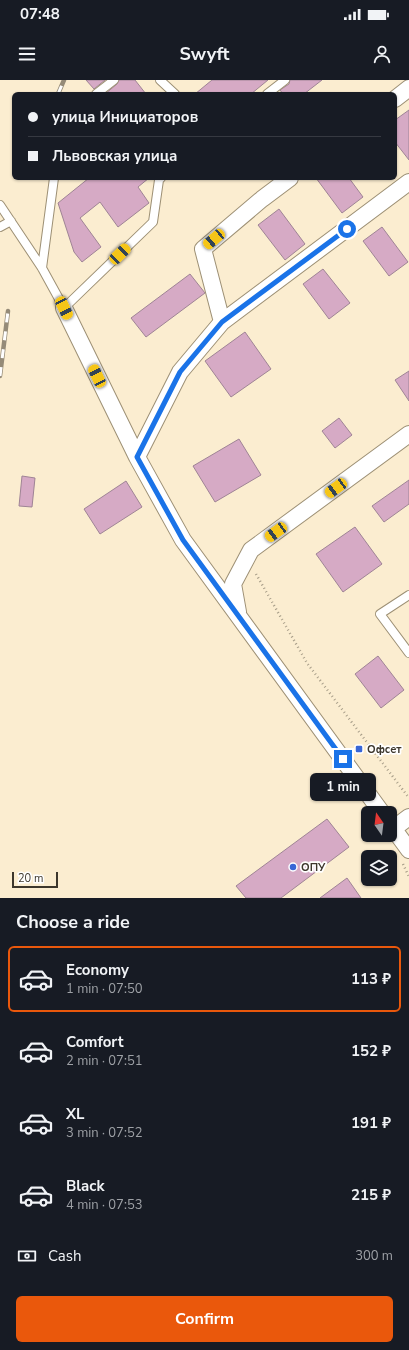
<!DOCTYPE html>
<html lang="en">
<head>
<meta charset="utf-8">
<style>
  :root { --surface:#171b24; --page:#20242c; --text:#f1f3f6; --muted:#9ea1a6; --line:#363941; --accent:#ea580c }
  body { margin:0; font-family:"Nunito Sans",sans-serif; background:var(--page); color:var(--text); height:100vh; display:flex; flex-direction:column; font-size:15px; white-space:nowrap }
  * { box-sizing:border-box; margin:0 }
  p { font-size:13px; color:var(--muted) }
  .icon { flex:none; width:22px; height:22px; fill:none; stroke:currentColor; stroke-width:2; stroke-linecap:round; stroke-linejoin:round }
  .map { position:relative; height:818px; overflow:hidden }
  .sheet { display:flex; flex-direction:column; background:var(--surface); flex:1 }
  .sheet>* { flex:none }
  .hud { position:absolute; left:12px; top:12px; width:385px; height:88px; border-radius:6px; box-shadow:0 1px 3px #0004; display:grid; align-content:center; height:88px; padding:0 16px; background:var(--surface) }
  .needle { width:26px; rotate:346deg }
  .buttons { position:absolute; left:361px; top:726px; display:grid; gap:8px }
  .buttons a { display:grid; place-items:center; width:36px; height:36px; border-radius:6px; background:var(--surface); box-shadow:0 1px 3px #0004; font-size:20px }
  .scale { position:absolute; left:12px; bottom:10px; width:46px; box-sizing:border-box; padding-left:4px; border:2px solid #3d372c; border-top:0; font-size:11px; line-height:14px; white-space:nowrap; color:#3d372c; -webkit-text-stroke:3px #fff; paint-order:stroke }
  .end { position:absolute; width:18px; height:18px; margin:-9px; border:5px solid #1a73e8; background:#fff; box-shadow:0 0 0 2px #fff }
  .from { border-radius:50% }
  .bubble { position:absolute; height:28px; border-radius:6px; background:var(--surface); box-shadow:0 1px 3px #0004; font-size:13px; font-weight:700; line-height:28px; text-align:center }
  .car { position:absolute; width:12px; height:24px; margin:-12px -6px; border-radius:5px; box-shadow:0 0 3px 1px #0007; background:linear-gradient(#f5c518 24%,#345 0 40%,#f5c518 0 76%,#345 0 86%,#f5c518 0) }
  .hud b { display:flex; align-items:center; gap:14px; height:38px; font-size:15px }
  .hud b+b { border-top:1px solid var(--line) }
  .hud i { width:10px; height:10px; background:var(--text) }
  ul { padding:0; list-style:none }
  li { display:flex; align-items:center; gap:12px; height:66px; margin:0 8px 6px; padding:0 8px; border:2px solid transparent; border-radius:6px }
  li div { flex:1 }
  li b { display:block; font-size:15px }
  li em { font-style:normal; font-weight:700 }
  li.active { border-color:var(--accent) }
  li>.icon { width:36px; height:36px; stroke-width:1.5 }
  h2 { padding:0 16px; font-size:18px; line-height:48px }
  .pay { display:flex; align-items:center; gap:10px; height:44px; padding:0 16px; font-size:15px }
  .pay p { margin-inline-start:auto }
  .cta { display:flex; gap:8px; margin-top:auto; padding:8px 16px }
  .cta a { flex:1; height:46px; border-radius:6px; background:var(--accent); color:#fff; font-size:16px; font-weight:700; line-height:46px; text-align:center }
  .status { display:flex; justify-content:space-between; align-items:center; height:28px; padding:0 20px; background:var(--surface); direction:ltr }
  .status svg { height:11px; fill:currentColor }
  header { display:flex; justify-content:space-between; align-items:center; height:52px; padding:0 16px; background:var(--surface); font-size:18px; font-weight:700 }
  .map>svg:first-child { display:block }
  .building { fill:#d6aac5; stroke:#9f8495 }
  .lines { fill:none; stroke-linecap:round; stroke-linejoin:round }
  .lane-casing { stroke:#9d9075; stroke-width:10 }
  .street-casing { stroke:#9d9075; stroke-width:18 }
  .path { stroke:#a89e89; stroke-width:2.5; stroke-dasharray:1 3; stroke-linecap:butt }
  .lane { stroke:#fff; stroke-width:8 }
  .street { stroke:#fff; stroke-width:16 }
  .rail-casing { stroke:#958b78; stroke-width:4.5 }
  .rail { stroke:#fff; stroke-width:3; stroke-dasharray:9; stroke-linecap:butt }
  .route { stroke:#1a73e8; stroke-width:5 }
  .poi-dot { fill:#3866d6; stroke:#fff; stroke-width:1.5 }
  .labels { text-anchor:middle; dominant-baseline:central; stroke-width:3.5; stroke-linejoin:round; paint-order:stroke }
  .poi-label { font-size:11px; font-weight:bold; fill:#3d372c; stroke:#fff; text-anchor:start }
</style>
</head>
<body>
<div class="status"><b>07:48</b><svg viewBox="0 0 49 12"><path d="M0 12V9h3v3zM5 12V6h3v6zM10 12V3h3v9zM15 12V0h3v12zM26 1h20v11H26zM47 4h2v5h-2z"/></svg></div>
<header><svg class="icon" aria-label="menu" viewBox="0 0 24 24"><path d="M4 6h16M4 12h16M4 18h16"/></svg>Swyft<svg class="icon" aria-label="person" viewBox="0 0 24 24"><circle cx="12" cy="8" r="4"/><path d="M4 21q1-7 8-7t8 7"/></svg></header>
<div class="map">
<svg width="409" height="818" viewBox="0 0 409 818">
  <rect width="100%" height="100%" fill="#fbedd0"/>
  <path class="building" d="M86,0H105L94,9Z
    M119,0H135L146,14H105L117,4Z
    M212,0H268L251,14H195Z
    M290,0H322L304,14H283L280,10L289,4Z
    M409,30V80L395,62V40Z
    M89,98H149L138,107L149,123L118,147L100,122L80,138L101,167L82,182L74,172L58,123Z
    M316,98H349L363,117L342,133Z
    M279,129L305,164L285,180L258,145Z
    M382,147L408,182L389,196L363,161Z
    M323,189L350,223L329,239L303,204Z
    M190,194L205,213L146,257L131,238Z
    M245,252L271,289L231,317L205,281Z
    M409,291V321L395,300Z
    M339,338L352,355L335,368L322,351Z
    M239,359L261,395L215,422L193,386Z
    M22,396L35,398L32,427L19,426Z
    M409,400V424L384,442L372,426Z
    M126,401L142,427L100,454L84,429Z
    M355,447L382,484L343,512L316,474Z
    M378,576L404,610L381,628L355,594Z
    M327,739L349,767L281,818H246L236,806Z
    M347,798L361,818H320Z"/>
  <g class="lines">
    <g class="lane-casing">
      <path id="lane" d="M160,0L175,14
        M96,14L114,0
        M267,14L285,0
        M0,125L42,188L64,228L153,142L159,100L161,98
        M0,147L11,141
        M42,188L54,98
        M409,515L380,534L409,573"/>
    </g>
    <g class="street-casing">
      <path id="street" d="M395,19L409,8
        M64,228L137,377L183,460L382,733
        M222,242L409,102
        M137,377L180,292L222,242L203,169L262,119L290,98
        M238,532L233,504L251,470L409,354
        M390,744L409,770
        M393,749L409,737"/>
    </g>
    <path class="path" d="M256,494L307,583L409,718
      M403,784L409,797"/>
    <use href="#lane" class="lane"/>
    <use href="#street" class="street"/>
    <g class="rail-casing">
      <path id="rail" d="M58,14L64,0
        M0,296L8,231"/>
    </g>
    <use href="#rail" class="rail"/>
  </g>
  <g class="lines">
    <path class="route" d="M343,679L183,460L137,377L180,292L222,242L347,149"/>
  </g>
  <g class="poi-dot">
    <rect x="355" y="665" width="8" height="8" rx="2"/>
    <circle cx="293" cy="787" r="4"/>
  </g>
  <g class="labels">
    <g class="poi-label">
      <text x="367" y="669">Офсет</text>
      <text x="301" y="787">ОПУ</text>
    </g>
  </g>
</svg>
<div class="buttons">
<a><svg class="needle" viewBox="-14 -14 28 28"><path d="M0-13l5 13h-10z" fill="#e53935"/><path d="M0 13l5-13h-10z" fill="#9ea1a6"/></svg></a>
<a><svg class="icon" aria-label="layers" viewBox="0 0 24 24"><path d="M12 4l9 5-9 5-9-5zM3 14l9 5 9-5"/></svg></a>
</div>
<div class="scale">20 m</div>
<i class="end from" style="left:347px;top:149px"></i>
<i class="end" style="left:343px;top:679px"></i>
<div class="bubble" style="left:310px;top:693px;width:66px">1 min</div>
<i class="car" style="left:214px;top:159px;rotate:230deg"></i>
<i class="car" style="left:120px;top:174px;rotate:46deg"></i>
<i class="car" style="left:64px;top:228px;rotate:154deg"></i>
<i class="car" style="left:97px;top:296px;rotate:334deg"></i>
<i class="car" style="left:336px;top:408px;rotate:234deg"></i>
<i class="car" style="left:276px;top:452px;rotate:234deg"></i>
<div class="hud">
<b><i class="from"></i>улица Инициаторов</b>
<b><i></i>Львовская улица</b>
</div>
</div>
<section class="sheet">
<h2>Choose a ride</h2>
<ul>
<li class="active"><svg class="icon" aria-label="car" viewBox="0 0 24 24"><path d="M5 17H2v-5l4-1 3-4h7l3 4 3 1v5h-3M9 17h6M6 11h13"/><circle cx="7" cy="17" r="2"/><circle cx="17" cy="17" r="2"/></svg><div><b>Economy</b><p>1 min · 07:50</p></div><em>113 ₽</em></li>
<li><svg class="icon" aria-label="car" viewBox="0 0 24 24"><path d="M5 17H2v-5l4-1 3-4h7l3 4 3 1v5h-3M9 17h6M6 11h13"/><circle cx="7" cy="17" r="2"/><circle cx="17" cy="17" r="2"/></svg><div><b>Comfort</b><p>2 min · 07:51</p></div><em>152 ₽</em></li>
<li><svg class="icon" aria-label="car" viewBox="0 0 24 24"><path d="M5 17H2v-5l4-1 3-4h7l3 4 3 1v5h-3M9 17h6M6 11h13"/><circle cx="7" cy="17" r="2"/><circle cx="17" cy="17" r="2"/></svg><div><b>XL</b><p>3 min · 07:52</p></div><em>191 ₽</em></li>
<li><svg class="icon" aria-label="car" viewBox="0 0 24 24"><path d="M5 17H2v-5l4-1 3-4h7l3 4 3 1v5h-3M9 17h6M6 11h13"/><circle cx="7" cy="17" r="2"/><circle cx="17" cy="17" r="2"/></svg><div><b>Black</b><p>4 min · 07:53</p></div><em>215 ₽</em></li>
</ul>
<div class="pay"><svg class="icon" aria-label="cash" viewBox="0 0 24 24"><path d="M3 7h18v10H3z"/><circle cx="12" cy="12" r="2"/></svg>Cash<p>300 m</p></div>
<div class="cta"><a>Confirm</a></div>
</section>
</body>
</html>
